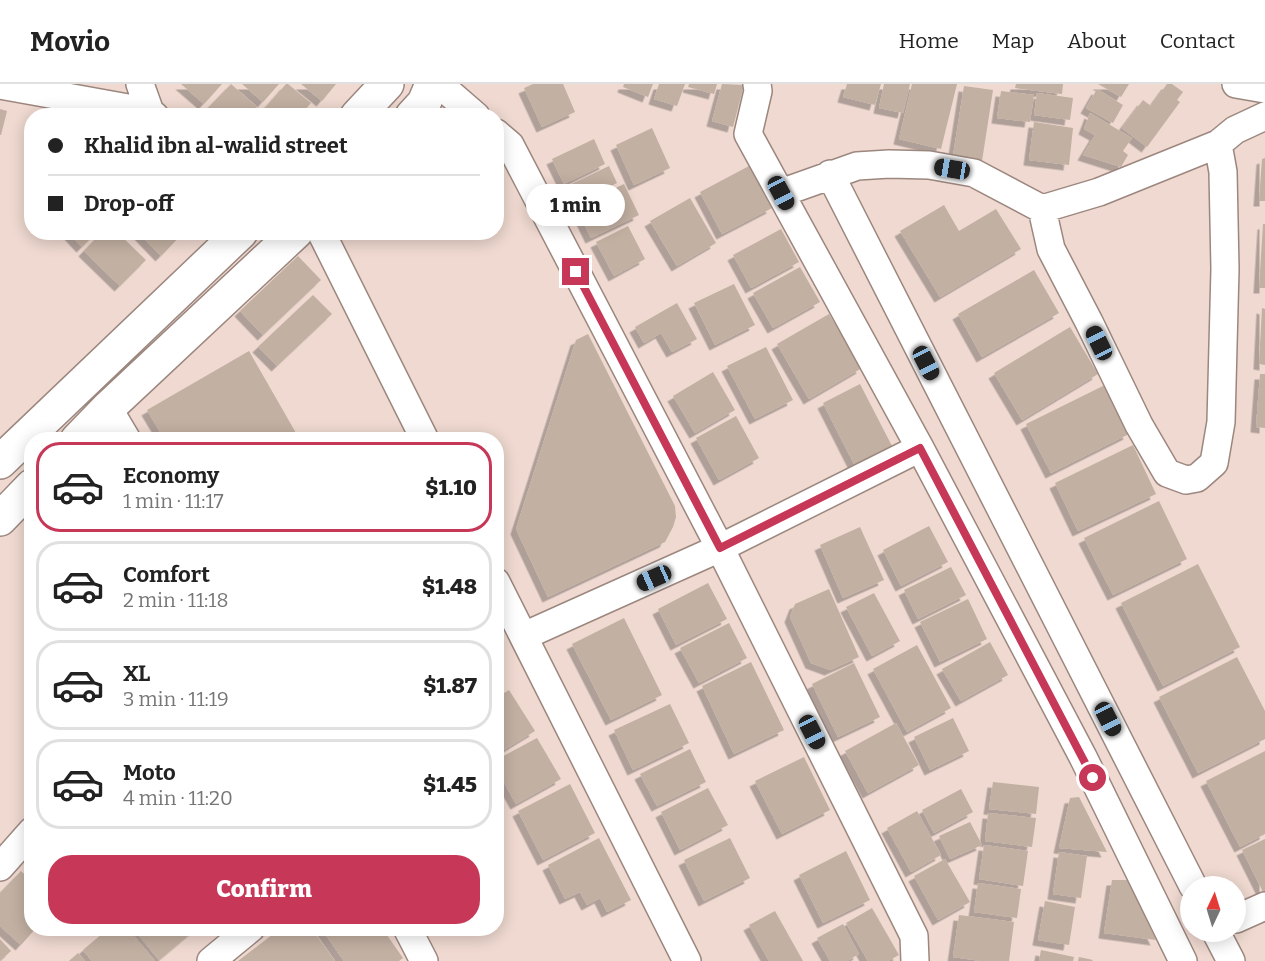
<!DOCTYPE html>
<html lang="en">
<head>
<meta charset="utf-8">
<style>
  :root { --surface:#fff; --page:#f2f2f2; --text:#222; --muted:#767676; --line:#e0e0e0; --accent:#c73757 }
  body { margin:0; font-family:Bitter,serif; background:var(--page); color:var(--text); height:100vh; display:flex; flex-direction:column; font-size:22px; white-space:nowrap }
  * { box-sizing:border-box; margin:0 }
  p { font-size:20px; color:var(--muted) }
  .icon { flex:none; width:33px; height:33px; fill:none; stroke:currentColor; stroke-width:2; stroke-linecap:round; stroke-linejoin:round }
  .map { position:relative; flex:1; overflow:hidden }
  .sheet { position:absolute; left:24px; top:348px; width:480px; height:504px; display:flex; flex-direction:column; background:var(--surface); border-radius:24px; box-shadow:0 3px 15px #0003 }
  .sheet>* { flex:none }
  .guide { position:absolute; left:24px; top:24px; width:480px; height:132px; border-radius:24px; box-shadow:0 3px 15px #0003; display:grid; align-content:center; height:132px; padding:0 24px; background:var(--surface) }
  .needle { width:39px; rotate:4deg }
  .controls { position:absolute; left:1180px; top:792px; display:grid; gap:12px }
  .controls a { display:grid; place-items:center; width:66px; height:66px; border-radius:50%; background:var(--surface); box-shadow:0 3px 15px #0003; font-size:30px }
  .end { position:absolute; width:27px; height:27px; margin:-14px; border:8px solid #c73757; background:#fff; box-shadow:0 0 0 3px #fff }
  .from { border-radius:50% }
  .bubble { position:absolute; height:42px; border-radius:21px; background:var(--surface); box-shadow:0 3px 15px #0003; font-size:20px; font-weight:800; line-height:42px; text-align:center }
  .car { position:absolute; width:18px; height:36px; margin:-18px -9px; border-radius:8px; box-shadow:0 0 4px 2px #0007; background:linear-gradient(#222 24%,#8ab4d8 0 40%,#222 0 76%,#8ab4d8 0 86%,#222 0) }
  .guide b { display:flex; align-items:center; gap:21px; height:57px; font-size:22px }
  .guide b+b { border-top:2px solid var(--line) }
  .guide i { width:15px; height:15px; background:var(--text) }
  ul { padding:10px 0 0; list-style:none }
  li { display:flex; align-items:center; gap:18px; height:90px; margin:0 12px 9px; padding:0 12px; border:3px solid var(--line); border-radius:24px }
  li div { flex:1 }
  li b { display:block; font-size:22px }
  li em { font-style:normal; font-weight:800 }
  li.on { border-color:var(--accent) }
  li>.icon { width:54px; height:54px; stroke-width:1.5 }
  .button { display:flex; gap:12px; margin-top:auto; padding:12px 24px }
  .button a { flex:1; height:69px; border-radius:24px; background:var(--accent); color:#fff; font-size:24px; font-weight:800; line-height:69px; text-align:center }
  header { display:flex; align-items:center; gap:36px; box-sizing:border-box; height:84px; padding:0 30px; background:var(--surface); border-bottom:2px solid var(--line) }
  header strong { font-size:28px }
  nav { display:flex; gap:33px; margin-inline-start:auto; font-size:21px }
  .map>svg:first-child { display:block }
  .building { fill:#c2b0a2; filter:url(#shadow) }
  .lines { fill:none; stroke-linecap:round; stroke-linejoin:round }
  .minor-casing { stroke:#9c877f; stroke-width:30 }
  .tertiary-casing { stroke:#9c877f; stroke-width:36 }
  .minor { stroke:#fff; stroke-width:27 }
  .tertiary { stroke:#fff; stroke-width:33 }
  .route { stroke:#c73757; stroke-width:8 }
</style>
</head>
<body>
<header>
<strong>Movio</strong>
<nav><a>Home</a><a>Map</a><a>About</a><a>Contact</a></nav>
</header>
<div class="map">
<svg width="1265" height="877" viewBox="0 0 1265 877">
  <defs>
    <filter id="shadow"><feDropShadow dx="-5.5" dy="5.5" stdDeviation="0" flood-color="#0004"/></filter>
  </defs>
  <rect width="100%" height="100%" fill="#efd9d0"/>
  <path class="building" d="M181,0H222L204,20Z
    M231,0L257,23L249,32H214L207,25Z
    M242,0H279L263,18Z
    M286,0H288L311,19L300,32H273L265,24Z
    M301,0H336L322,17Z
    M533,0H563L575,28L542,43L524,4Z
    M624,0H653L648,13L623,3Z
    M659,0H685L677,22L654,15Z
    M689,0H717L714,10L688,3Z
    M722,0L744,1L733,43L712,37Z
    M847,0H881L875,21L843,13Z
    M884,0H910L903,29L879,24Z
    M912,0H957L941,65L899,55Z
    M1016,0H1063L1062,10L1015,4Z
    M1098,0H1129L1121,13Z
    M1167,0H1172L1183,8L1177,16L1180,18L1147,63L1122,44L1143,16L1151,22Z
    M964,2L993,6L982,77L953,72Z
    M1097,5L1123,21L1113,39L1086,24Z
    M1001,7L1034,11L1030,38L997,34Z
    M1037,9L1073,14L1070,36L1034,31Z
    M0,25L7,27L1,51H0Z
    M1090,29L1132,54L1123,67L1128,71L1121,83L1083,71L1095,51L1084,45Z
    M1034,38L1073,44L1069,81L1029,76Z
    M652,44L670,84L634,101L616,61Z
    M594,55L605,80L564,100L552,75Z
    M1265,74V117H1259L1262,75Z
    M609,82L617,99L574,121L565,103Z
    M749,82L772,124L722,150L700,108Z
    M624,100L639,131L591,154L576,123Z
    M690,114L716,159L677,182L650,137Z
    M944,121L959,147L996,125L1021,165L940,213L900,147Z
    M1263,140H1265V204H1259Z
    M628,142L645,175L614,192L596,158Z
    M781,145L799,178L751,204L733,171Z
    M68,148H97L82,163Z
    M102,148H117L146,176L120,202L84,167Z
    M138,148H184L161,172Z
    M298,172L321,196L263,251L240,227Z
    M800,183L820,218L773,244L753,209Z
    M1034,186L1059,229L982,273L958,230Z
    M734,200L755,241L715,261L694,219Z
    M313,211L332,230L277,282L258,263Z
    M677,219L697,255L672,268L661,249L644,259L635,243Z
    M1262,224L1265,225V281L1259,280Z
    M829,230L862,284L809,315L777,260Z
    M1070,243L1098,290L1022,336L994,289Z
    M588,250L675,422L676,433L673,443L665,458L548,513L516,445L576,256Z
    M766,263L793,316L755,335L727,282Z
    M249,267L300,356H165L147,326Z
    M713,288L735,326L695,349L673,312Z
    M1260,290H1265V344L1256,343Z
    M860,300L892,362L855,382L823,319Z
    M1105,301L1129,350L1051,389L1026,340Z
    M736,332L759,374L719,396L696,354Z
    M1133,361L1156,410L1078,447L1055,399Z
    M1159,417L1187,475L1113,511L1084,454Z
    M929,442L948,478L901,502L883,466Z
    M860,443L884,496L843,514L820,461Z
    M1198,480L1240,563L1163,602L1121,519Z
    M951,483L966,511L918,535L904,506Z
    M708,499L727,535L676,561L658,525Z
    M829,505L859,573L830,586L811,579L790,533L795,520Z
    M874,509L900,557L872,572L846,523Z
    M968,515L987,555L940,578L920,538Z
    M624,534L662,611L611,636L572,560Z
    M729,539L747,574L699,599L680,564Z
    M990,558L1008,591L961,617L942,585Z
    M917,561L951,624L907,648L873,585Z
    M1237,573L1265,627V655L1198,689L1159,613Z
    M751,578L784,646L734,670L702,602Z
    M854,579L880,633L838,653L812,600Z
    M509,606L535,647L496,671V614Z
    M670,620L689,659L633,686L614,646Z
    M953,634L969,667L930,686L914,653Z
    M896,639L919,681L868,709L845,667Z
    M537,654L561,695L516,720L496,684V676Z
    M690,665L706,698L657,722L640,690Z
    M1265,667V750L1240,763L1206,697Z
    M804,673L830,726L782,750L755,697Z
    M993,698L1039,703L1036,730L989,725Z
    M570,700L595,749L543,776L518,727Z
    M708,704L728,741L680,766L661,728Z
    M961,705L973,728L934,749L922,726Z
    M1079,713L1107,768L1059,764L1070,714Z
    M917,727L941,771L911,788L887,744Z
    M988,729L1036,734L1032,763L985,757Z
    M970,738L982,761L950,775L939,752Z
    M599,754L631,816L607,828L600,814L587,821L580,808L565,815L548,781Z
    M730,754L750,794L704,817L684,776Z
    M1265,755V812L1242,766Z
    M984,761L1028,767L1023,802L979,795Z
    M846,767L870,816L823,839L799,791Z
    M1059,768L1087,772L1081,814L1053,810Z
    M945,775L970,818L938,836L914,792Z
    M21,787L32,797V844H36L21,861L0,842V809Z
    M1112,796H1128L1156,856L1104,849Z
    M978,799L1021,805L1017,834L974,828Z
    M1045,817L1075,823L1069,861L1038,856Z
    M872,824L899,871L888,877H868L846,839Z
    M775,827L803,877H769L749,841Z
    M959,831L1014,838L1009,877H981L953,873Z
    M843,840L859,870L847,877H830L817,854Z
    M109,844H127L155,877H92L83,866Z
    M133,844H197L159,876Z
    M281,844H311L335,877H238Z
    M321,844H382L403,874L399,877H344Z
    M0,855L11,867L0,877Z
    M1041,866L1074,873L1073,877H1039Z
    M78,869L85,877H69Z
    M1079,873L1093,876L1092,877H1078Z"/>
  <g class="lines">
    <g class="minor-casing">
      <path id="minor" d="M140,0L150,28L155,32
        M439,0L476,32
        M757,0L758,7L748,50L920,364L1083,673L1183,877
        M1236,0L1265,5
        M0,1L150,28
        M496,49L510,61L720,464L914,852L915,877
        M1218,60L1223,88L1225,185L1221,338L1214,379L1197,394L1186,396L1167,389L1139,341L1089,238L1051,165L1042,125L1099,108L1218,60L1235,46L1265,32
        M830,90L1193,802
        M781,109L857,82L889,80L929,81L974,89L1042,125
        M321,148L425,356
        M108,324L127,356
        M496,498L687,877
        M524,552L720,464L920,364
        M0,783L32,747
        M1236,835L1265,822
        M407,844L424,877
        M1216,848L1231,877
        M211,877L251,844"/>
    </g>
    <g class="tertiary-casing">
      <path id="tertiary" d="M357,32L387,0
        M412,32L424,19L432,0
        M77,356L108,324L296,148
        M0,378L241,148
        M0,435L32,402"/>
    </g>
    <use href="#minor" class="minor"/>
    <use href="#tertiary" class="tertiary"/>
  </g>
  <g class="lines">
    <path class="route" d="M576,188L720,464L920,364L1093,694"/>
  </g>
</svg>
<div class="controls">
<a><svg class="needle" viewBox="-14 -14 28 28"><path d="M0-13l5 13h-10z" fill="#e53935"/><path d="M0 13l5-13h-10z" fill="#767676"/></svg></a>
</div>
<i class="end from" style="left:1093px;top:694px"></i>
<i class="end" style="left:576px;top:188px"></i>
<div class="bubble" style="left:526px;top:100px;width:99px">1 min</div>
<i class="car" style="left:952px;top:85px;rotate:279deg"></i>
<i class="car" style="left:781px;top:109px;rotate:152deg"></i>
<i class="car" style="left:1099px;top:259px;rotate:334deg"></i>
<i class="car" style="left:926px;top:279px;rotate:153deg"></i>
<i class="car" style="left:654px;top:494px;rotate:246deg"></i>
<i class="car" style="left:1108px;top:635px;rotate:153deg"></i>
<i class="car" style="left:812px;top:648px;rotate:153deg"></i>
<div class="guide">
<b><i class="from"></i>Khalid ibn al-walid street</b>
<b><i></i>Drop-off</b>
</div>
<section class="sheet">
<ul>
<li class="on"><svg class="icon" aria-label="car" viewBox="0 0 24 24"><path d="M5 17H2v-5l4-1 3-4h7l3 4 3 1v5h-3M9 17h6M6 11h13"/><circle cx="7" cy="17" r="2"/><circle cx="17" cy="17" r="2"/></svg><div><b>Economy</b><p>1 min · 11:17</p></div><em>$1.10</em></li>
<li><svg class="icon" aria-label="car" viewBox="0 0 24 24"><path d="M5 17H2v-5l4-1 3-4h7l3 4 3 1v5h-3M9 17h6M6 11h13"/><circle cx="7" cy="17" r="2"/><circle cx="17" cy="17" r="2"/></svg><div><b>Comfort</b><p>2 min · 11:18</p></div><em>$1.48</em></li>
<li><svg class="icon" aria-label="car" viewBox="0 0 24 24"><path d="M5 17H2v-5l4-1 3-4h7l3 4 3 1v5h-3M9 17h6M6 11h13"/><circle cx="7" cy="17" r="2"/><circle cx="17" cy="17" r="2"/></svg><div><b>XL</b><p>3 min · 11:19</p></div><em>$1.87</em></li>
<li><svg class="icon" aria-label="car" viewBox="0 0 24 24"><path d="M5 17H2v-5l4-1 3-4h7l3 4 3 1v5h-3M9 17h6M6 11h13"/><circle cx="7" cy="17" r="2"/><circle cx="17" cy="17" r="2"/></svg><div><b>Moto</b><p>4 min · 11:20</p></div><em>$1.45</em></li>
</ul>
<div class="button"><a>Confirm</a></div>
</section>
</div>
</body>
</html>
